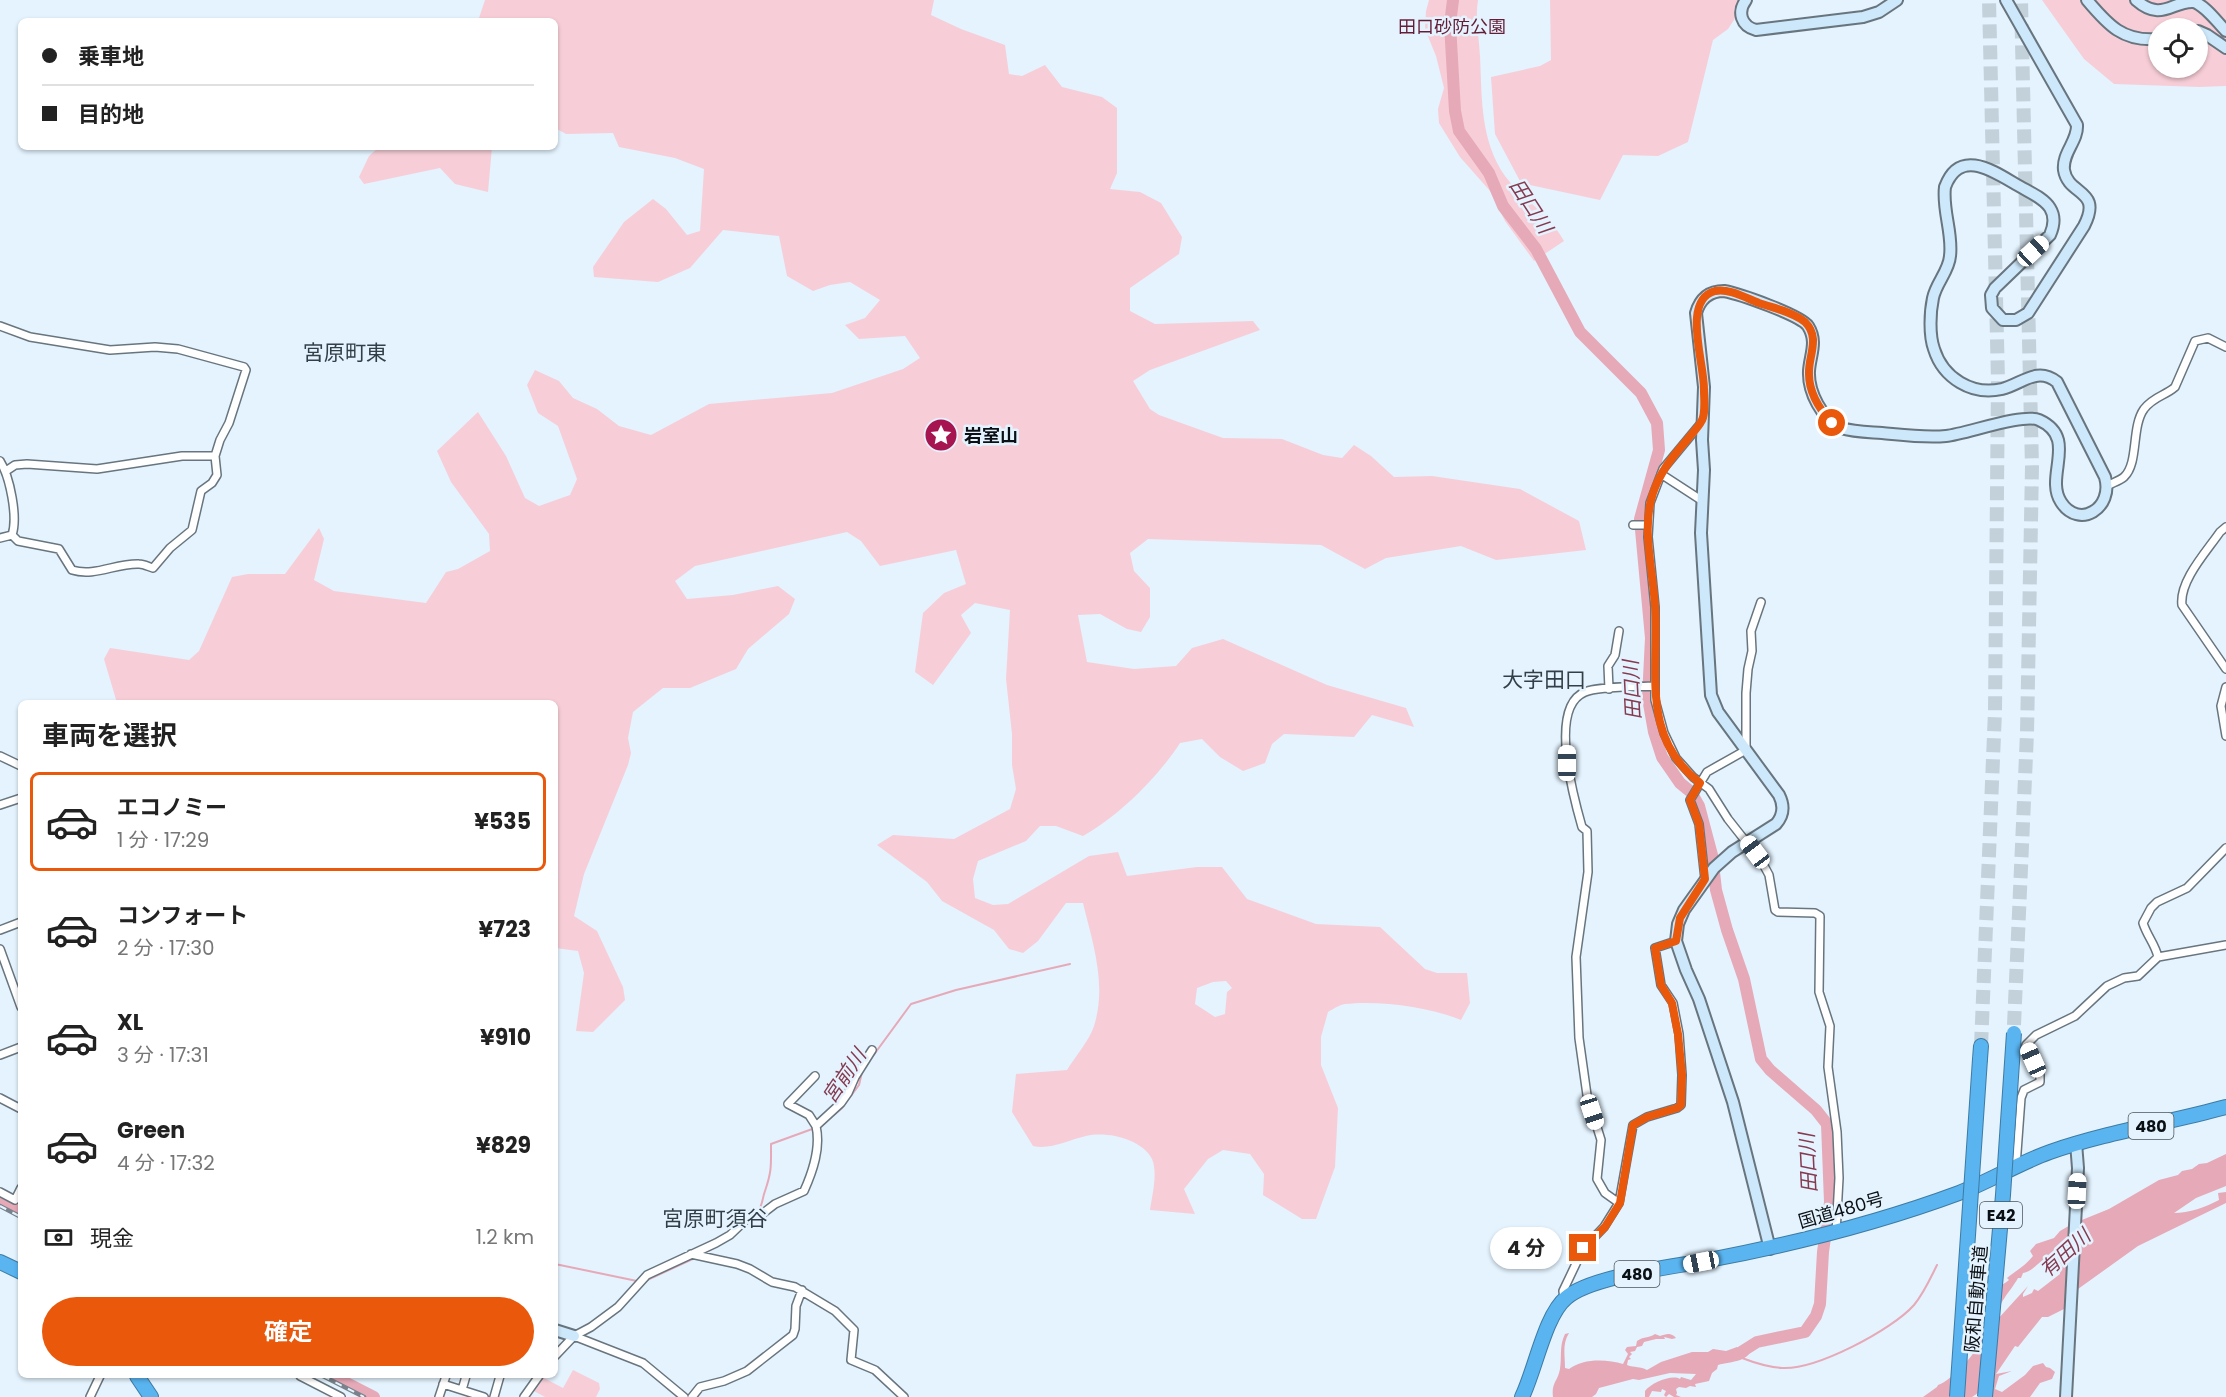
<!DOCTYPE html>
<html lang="ja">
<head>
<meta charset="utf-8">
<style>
  :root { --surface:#fff; --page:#f6f6f6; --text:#222; --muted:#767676; --line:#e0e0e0; --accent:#ea580c }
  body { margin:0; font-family:Poppins,"Noto Sans JP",sans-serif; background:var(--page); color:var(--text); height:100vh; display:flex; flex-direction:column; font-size:22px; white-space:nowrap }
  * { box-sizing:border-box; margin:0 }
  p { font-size:20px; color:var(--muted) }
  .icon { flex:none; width:33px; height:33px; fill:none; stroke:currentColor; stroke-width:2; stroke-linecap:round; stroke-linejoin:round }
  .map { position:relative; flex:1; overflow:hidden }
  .details { position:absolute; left:18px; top:700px; width:540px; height:678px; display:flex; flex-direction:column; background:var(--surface); border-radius:9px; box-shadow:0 2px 4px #0004 }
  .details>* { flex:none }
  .top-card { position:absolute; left:18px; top:18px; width:540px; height:132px; border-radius:9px; box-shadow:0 2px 4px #0004; display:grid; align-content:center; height:132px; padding:0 24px; background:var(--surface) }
  .controls { position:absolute; left:2148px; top:18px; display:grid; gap:12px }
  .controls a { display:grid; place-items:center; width:60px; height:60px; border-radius:50%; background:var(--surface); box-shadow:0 2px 4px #0004; font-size:30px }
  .end { position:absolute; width:27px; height:27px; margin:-14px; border:8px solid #ea580c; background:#fff; box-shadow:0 0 0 3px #fff }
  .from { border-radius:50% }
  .bubble { position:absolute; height:42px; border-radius:21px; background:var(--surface); box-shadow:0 2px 4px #0004; font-size:20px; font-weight:700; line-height:42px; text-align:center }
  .car { position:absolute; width:18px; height:36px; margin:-18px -9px; border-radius:8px; box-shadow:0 0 4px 2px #0007; background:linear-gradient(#fff 24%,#345 0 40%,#fff 0 76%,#345 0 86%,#fff 0) }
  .top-card b { display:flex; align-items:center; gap:21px; height:57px; font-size:22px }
  .top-card b+b { border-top:2px solid var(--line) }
  .top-card i { width:15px; height:15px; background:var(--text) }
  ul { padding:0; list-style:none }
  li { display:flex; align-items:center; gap:18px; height:99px; margin:0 12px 9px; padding:0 12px; border:3px solid transparent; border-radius:9px }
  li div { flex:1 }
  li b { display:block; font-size:22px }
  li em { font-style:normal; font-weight:700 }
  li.current { border-color:var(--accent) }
  li>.icon { width:54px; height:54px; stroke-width:1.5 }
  h2 { padding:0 24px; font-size:27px; line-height:72px }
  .pay { display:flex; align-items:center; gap:15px; height:66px; padding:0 24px; font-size:22px }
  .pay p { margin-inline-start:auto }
  .button { display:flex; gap:12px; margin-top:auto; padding:12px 24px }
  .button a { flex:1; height:69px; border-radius:36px; background:var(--accent); color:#fff; font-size:24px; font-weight:700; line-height:69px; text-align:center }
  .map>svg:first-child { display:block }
  .green { fill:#f7ced7; fill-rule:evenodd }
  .water { fill:#e6a9b7; fill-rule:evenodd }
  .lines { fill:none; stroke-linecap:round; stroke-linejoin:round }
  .stream { stroke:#e6a9b7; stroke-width:2 }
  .river { stroke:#e6a9b7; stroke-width:12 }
  .highway-tunnel { stroke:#c3d1db; stroke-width:14; stroke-dasharray:14 7; stroke-linecap:butt }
  .street-casing { stroke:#68757e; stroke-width:10 }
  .secondary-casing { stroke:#68757e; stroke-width:14 }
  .highway-casing { stroke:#3e7ba3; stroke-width:16 }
  .street { stroke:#fff; stroke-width:7 }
  .secondary { stroke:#cde8fa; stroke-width:10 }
  .highway { stroke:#59b4f0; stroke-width:14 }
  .rail-casing { stroke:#79838b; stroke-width:4.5 }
  .rail { stroke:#e4f3fe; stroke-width:2; stroke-dasharray:7; stroke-linecap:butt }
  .highway-bridge-casing { stroke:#3e7ba3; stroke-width:16; stroke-linecap:butt }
  .highway-bridge { stroke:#59b4f0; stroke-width:14 }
  .route { stroke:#ea580c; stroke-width:8 }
  .labels { text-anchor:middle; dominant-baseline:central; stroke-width:5; stroke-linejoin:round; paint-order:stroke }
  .shield { fill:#e4f3fe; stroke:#4c545a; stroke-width:1.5 }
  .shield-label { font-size:16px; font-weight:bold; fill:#0b1014 }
  .park-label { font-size:18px; fill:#651d35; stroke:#e4f3fe }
  .poi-label { font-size:18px; font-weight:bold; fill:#0b1014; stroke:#e4f3fe; text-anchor:start }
  .street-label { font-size:18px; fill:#0b1014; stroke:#e4f3fe }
  .water-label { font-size:20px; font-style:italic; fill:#853a50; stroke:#e4f3fe }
  .quarter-label { font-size:21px; fill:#333f48; stroke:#e4f3fe }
</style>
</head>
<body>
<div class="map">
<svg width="2226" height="1397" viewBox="0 0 2226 1397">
  <rect width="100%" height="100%" fill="#e4f3fe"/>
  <path class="green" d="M485,0H934L931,15L961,29L1005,45L1009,74L1022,76L1045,65L1062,87L1102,97L1117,108V173L1110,189L1140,192L1161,203L1182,237L1179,254L1130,288V311L1155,324L1253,321L1260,330L1150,370L1133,381L1150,409L1159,415L1223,438L1282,439L1323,455L1342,458L1354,445L1371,456L1394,477L1432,476L1520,489L1579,521L1586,550L1496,560L1461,546L1386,558L1365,569L1321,545L1148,539L1130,553L1134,571L1150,588V617L1141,632L1127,629L1100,614L1078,615L1087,662L1134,669L1176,666L1192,648L1223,639L1327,685L1406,708L1414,727L1372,715L1354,737L1284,734L1272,744L1265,763L1243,771L1220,757L1202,739L1180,743C1158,777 1119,816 1083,836L1056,826H1040L1026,841L978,861L973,879L975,898L993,905L1008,904L1089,856L1118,852L1127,876L1197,867H1222L1247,899L1316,924L1380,927L1425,969L1437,973H1467L1470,1003L1461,1020C1430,1007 1379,1000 1345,1004C1339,1005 1333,1009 1328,1012L1321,1037V1065L1338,1108L1335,1167L1316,1219H1302L1263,1195L1264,1174L1250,1154L1223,1150L1208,1159L1184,1189L1195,1214L1150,1210C1152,1196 1158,1173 1152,1159C1142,1139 1107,1131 1086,1136C1068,1140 1051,1150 1033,1146L1012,1112L1016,1074L1067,1070C1075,1057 1089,1041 1094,1026C1107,985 1093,944 1083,903H1066L1038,941L1023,953L1009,949L994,930L942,901L927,882L877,845L893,835L954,839L1010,809L1016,789L1012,765V734L1006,679L1010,610L975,603L961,615L971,633L933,685L915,672L923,613L944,593L966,584L956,550L880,566L861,541L847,532L695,566L675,581L687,599L733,595L778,586L795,599L789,614L748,649L736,669L690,688H663L633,712L628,738L631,753L628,765L584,874L574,916L597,931L623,987L625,1000L593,1032L576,1031L584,973L578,951L555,948V704L117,703L104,659L110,648L189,660L199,651L232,577L248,574H285L319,528L324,539L314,580L334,591L426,603L446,572L458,569L490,551L489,534L451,482L437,451L478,412L506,456L525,498L539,506L570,495L577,479L558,426L538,413L527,385L535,370L559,381L573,398L597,409L619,426L651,435L709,404L832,393L903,369L920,358L905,336L859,339L845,325L865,318L880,300L850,282L830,285L813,291L787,276L779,236L723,230L690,268L658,282L594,277L593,267L624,222L653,199L666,209L687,235L700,231L704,169L675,158L619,147L613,133L566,134L555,128V21H478ZM1226,981L1232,988L1227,992L1225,1014L1215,1017L1195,1004L1197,988L1213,982Z
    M1429,0H1478C1475,18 1479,38 1480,56C1482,98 1480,140 1505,176C1523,200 1549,214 1564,241L1534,261L1505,221L1490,191L1460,157L1439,123L1438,109L1444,88L1436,56L1425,29L1426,11Z
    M1550,0H1747L1728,29L1713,40L1688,142L1658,156L1623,155L1600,200L1521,183L1495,134L1491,77L1540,66L1551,60Z
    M2042,0H2226V86L2200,87L2114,84L2084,59ZM2158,28H2198V68H2158Z
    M379,147H492L488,192L455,184L440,168L364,184L359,177L369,156Z
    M573,1370L599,1383L600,1389L596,1397H545L532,1390L542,1377L563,1388Z"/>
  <path class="water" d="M2226,1154V1186L2196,1198L2174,1213C2189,1213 2206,1207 2219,1200L2218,1193L2226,1192V1203L2138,1246L2078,1289L2068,1307L2048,1317H2042L2018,1347L2015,1346L1996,1374L2012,1371L1999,1376L1995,1389L2002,1392L2025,1375L2033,1366L2043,1363L2046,1367L2050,1368L2055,1372L2052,1379L2040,1383L2030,1397H1990L1981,1391L1972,1397H1923L1937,1387L1938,1385C1951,1381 1977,1353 1982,1338C1986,1325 1988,1298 1997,1288C2001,1285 2006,1283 2009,1280L2007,1278C2017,1270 2025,1266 2033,1256L2030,1251L2036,1244L2054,1238L2060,1231L2072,1224L2109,1209L2159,1180L2178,1175L2182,1171L2192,1169L2199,1164L2207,1163ZM2058,1255L2057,1259L2053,1262L2055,1265L2060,1262V1274L2038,1291L2034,1289L2032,1293L2023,1297V1294L2028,1286L1997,1320C1998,1301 2009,1294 2018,1278H2021L2023,1273C2033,1271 2036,1264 2044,1260C2049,1257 2053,1258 2058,1255Z
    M1569,1333C1562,1344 1565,1355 1565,1368L1569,1369C1583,1358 1607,1359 1623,1364L1628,1354L1625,1350L1627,1347L1636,1346L1637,1341C1644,1336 1650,1338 1655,1334L1660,1336C1666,1334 1671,1332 1676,1338L1672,1339L1664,1337L1665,1339H1656L1644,1342L1642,1346L1637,1347L1635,1351L1630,1352L1632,1354L1629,1357L1631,1359L1628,1360L1627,1365C1635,1368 1640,1366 1647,1370L1661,1362L1692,1352H1708L1713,1349L1726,1351L1737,1347L1739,1349L1742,1345L1750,1342C1755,1362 1733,1361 1718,1365L1717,1369L1712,1373L1709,1381L1695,1384L1696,1387L1690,1386L1686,1388L1679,1387L1676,1389L1677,1393L1676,1395L1681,1397H1674L1669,1394L1666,1397L1664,1395L1666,1391L1662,1389L1661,1392L1652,1391L1649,1397H1645V1391C1651,1383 1672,1374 1680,1379L1681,1377L1691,1380L1696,1374L1670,1373L1639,1380L1633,1379L1599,1388L1596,1394L1592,1397H1553C1551,1383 1558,1381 1560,1369C1562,1357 1559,1346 1565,1334Z"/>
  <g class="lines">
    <path class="stream" d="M870,1060L911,1004L956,990L1070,964
      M821,1126L842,1108L859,1085L862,1072
      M757,1213C763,1205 762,1199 765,1191C772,1171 771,1165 771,1144L815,1128
      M702,1254L726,1241
      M555,1264L637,1281
      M643,1282L697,1257
      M1742,1358C1755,1363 1768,1367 1782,1368C1816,1370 1892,1330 1914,1305C1924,1293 1930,1279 1937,1265"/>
    <path class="river" d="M1453,0L1450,24L1455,111L1459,131L1489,173L1503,206L1536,249L1580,332L1641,393L1657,423L1659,450L1640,519L1651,638L1648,698L1654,732L1662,757L1680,783L1691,792L1699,806L1712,855L1716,890L1727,930L1744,979L1761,1059L1770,1070L1816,1110L1827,1124L1830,1202L1823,1252L1820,1304L1816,1316L1805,1332L1757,1342L1738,1354
      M0,1201L21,1212
      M333,1376L374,1397"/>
    <path class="highway-tunnel" d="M2014,1025L2027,733L2032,467L2021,0
      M1981,1046L1995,711L1998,381L1989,0"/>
    <g class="street-casing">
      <path id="street" d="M0,326L30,337L110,350L155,347L178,349L244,367L246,370L229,423L220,440L215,456L217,475L212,483L201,491L192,530L170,548L153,568C149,567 144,564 139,564C116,563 95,577 72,570L59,549L18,541L12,535
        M1702,422L1663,469L1650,503L1648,537L1655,607V700L1664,733L1676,758L1693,777L1709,789L1728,819L1762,862L1769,875L1775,910L1778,912L1815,913L1820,916L1819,992L1830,1026L1828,1067L1837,1132L1839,1178L1836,1233
        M0,461C10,477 18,517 12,535
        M6,471L15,465L27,464L97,469L182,456H215
        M1661,474L1701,500
        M2107,486C2112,483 2119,481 2124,477C2139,463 2131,427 2144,409C2154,396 2165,396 2175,387L2195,341L2208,338L2226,347
        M1633,525H1648
        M2226,527L2220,532C2207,551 2179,581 2182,605L2226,669
        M0,538L12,535
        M2226,687L2221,706L2226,736
        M1609,689L1608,666L1615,655L1619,631
        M0,756L21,766
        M0,805L21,798
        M1705,879L1699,824L1690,800L1707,772L1746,750V693L1748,669L1752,651L1751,631L1761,602
        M0,930L21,922
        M0,949L21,1007
        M2158,957C2155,944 2147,936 2143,923L2151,908L2157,902L2187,888L2226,848
        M0,1055L21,1047
        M815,1076L788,1104L809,1115L816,1126
        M0,1098L21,1109
        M2016,1166L2021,1098L2024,1090L2040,1082V1075L2026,1045L2036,1035L2075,1016L2107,986L2124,978L2138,976L2158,957L2226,945
        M0,1192L15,1200L21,1188
        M1619,1203L1605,1193L1597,1179L1601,1140L1587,1095L1579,1038L1576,957L1588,872L1587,831L1582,827C1574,799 1548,707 1585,692C1599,686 1637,687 1654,686
        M691,1254L737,1264L750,1269L772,1282L795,1287L835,1311L854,1330L851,1360L875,1370L904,1397
        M1564,1299L1563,1291L1583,1249L1604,1227L1619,1203L1633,1125L1647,1117L1677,1108L1681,1105L1682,1075L1679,1034L1673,1003L1661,985L1655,948L1676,941
        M574,1336L643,1363L684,1397
        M555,1356L574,1336L591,1327L618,1307L647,1275L716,1243L730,1235L752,1214H762L775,1204L804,1191C813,1171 821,1148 816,1126L841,1103L848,1093L855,1077L872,1050
        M300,1376L341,1397
        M443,1384L484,1397
        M462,1390L466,1376
        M90,1397L100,1376
        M439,1397L446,1376
        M494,1397L500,1376
        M524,1397L539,1376
        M692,1397L700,1387L724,1381L747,1371L793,1335L795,1329L796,1306L802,1290"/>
    </g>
    <g class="secondary-casing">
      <path id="secondary" d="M1746,0C1737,12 1741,26 1756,30L1863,17L1879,12L1897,0
        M2087,0C2108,25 2123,42 2158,39
        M2136,0C2162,23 2173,0 2194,2C2206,6 2217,22 2226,31
        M2198,31L2207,35L2226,48
        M1770,1249L1733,1102L1699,999L1686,970L1676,941L1678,924L1684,910L1714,868L1732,852L1776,824C1784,815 1784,805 1779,795L1718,712L1711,695L1701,533L1704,470L1702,440L1704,387L1696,313C1700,299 1709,291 1724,291C1740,294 1800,315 1808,326C1818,342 1810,355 1809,371C1808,392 1822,419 1841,428C1854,432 1869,432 1882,433C1903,435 1924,438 1946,436C1966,434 2023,413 2039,420C2079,438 2044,476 2061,502C2079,530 2114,508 2105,477L2057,382C2037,366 2022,384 2002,389C1972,396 1943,378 1934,349C1929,335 1930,312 1933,298C1936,283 1949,271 1950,256C1953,233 1942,210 1945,187C1960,146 1996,173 2019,186C2029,192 2044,198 2050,208C2055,216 2054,226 2050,235L1995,288L1991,295L1992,308L2003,320H2016L2028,313L2084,226C2103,189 2068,196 2064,170C2062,153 2078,141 2077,125L2006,0
        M555,1330L574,1336
        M2066,1397L2078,1168L2076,1143"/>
    </g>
    <g class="highway-casing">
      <path id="highway" d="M1980,1059L1981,1046
        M0,1262L21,1272
        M137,1376L151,1397
        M1522,1397C1535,1371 1545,1315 1566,1298C1591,1276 1674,1267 1709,1260C1794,1244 1878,1223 1959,1193C1990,1181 2019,1163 2050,1152C2107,1132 2168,1123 2226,1107"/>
    </g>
    <use href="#street" class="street"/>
    <use href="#secondary" class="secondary"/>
    <use href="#highway" class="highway"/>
    <g class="rail-casing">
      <path id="rail" d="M0,1206L21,1217
        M323,1376L364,1397"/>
    </g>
    <use href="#rail" class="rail"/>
    <g class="highway-bridge-casing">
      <path id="highway-bridge" d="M1957,1397L1980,1059
        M1985,1397L2003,1195L2014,1033"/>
    </g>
    <use href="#highway-bridge" class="highway-bridge"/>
  </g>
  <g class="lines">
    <path class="route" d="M1583,1248L1605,1227L1620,1203L1633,1125L1647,1117L1677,1108L1681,1105L1682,1075L1678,1034L1672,1003L1661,985L1655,948L1676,941L1680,918L1705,879L1699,824L1690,800L1700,783C1640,737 1659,671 1655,606C1653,569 1641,529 1653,493C1660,472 1673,456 1687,440C1691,434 1698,428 1701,422C1706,415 1704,399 1704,391C1705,364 1681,300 1715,291C1729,288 1746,298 1759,303C1773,308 1793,312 1805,322C1821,338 1808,356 1809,374C1809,392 1820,410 1832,423"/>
  </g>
  <defs>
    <g id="sight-disc" transform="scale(1.725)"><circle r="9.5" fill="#a71551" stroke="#e4f3fe"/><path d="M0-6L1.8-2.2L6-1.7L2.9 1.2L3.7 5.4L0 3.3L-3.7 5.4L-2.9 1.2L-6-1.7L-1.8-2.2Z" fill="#fff"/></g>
  </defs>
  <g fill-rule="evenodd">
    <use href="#sight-disc" x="941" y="435"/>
  </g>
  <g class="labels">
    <g class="shield">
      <rect x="2128.5" y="1113" width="45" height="26" rx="4.5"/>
      <rect x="1980" y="1202" width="42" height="26" rx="4.5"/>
      <rect x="1614.5" y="1261" width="45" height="26" rx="4.5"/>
    </g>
    <g class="shield-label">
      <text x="2151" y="1126">480</text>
      <text x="2001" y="1215">E42</text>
      <text x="1637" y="1274">480</text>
    </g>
    <g class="park-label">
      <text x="1452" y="26">田口砂防公園</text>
    </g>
    <g class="poi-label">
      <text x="964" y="435">岩室山</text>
    </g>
    <g class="street-label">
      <text transform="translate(1841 1210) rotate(-16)">国道480号</text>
      <text transform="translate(1976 1299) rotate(-85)">阪和自動車道</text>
    </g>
    <g class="water-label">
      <text transform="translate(1531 206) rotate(57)">田口川</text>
      <text transform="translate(1632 690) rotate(-93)">田口川</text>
      <text transform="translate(844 1076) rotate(-56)">宮前川</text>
      <text transform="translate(1808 1163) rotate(-93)">田口川</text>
      <text transform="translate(2065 1253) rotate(-42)">有田川</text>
    </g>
    <g class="quarter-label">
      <text x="345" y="352">宮原町東</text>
      <text x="1544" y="679">大字田口</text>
      <text x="715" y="1218">宮原町須谷</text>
    </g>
  </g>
</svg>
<div class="controls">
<a><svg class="icon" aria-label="locate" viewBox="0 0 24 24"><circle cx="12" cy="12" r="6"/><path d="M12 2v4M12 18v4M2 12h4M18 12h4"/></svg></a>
</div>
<i class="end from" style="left:1832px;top:423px"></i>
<i class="end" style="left:1583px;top:1248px"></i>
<div class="bubble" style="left:1490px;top:1227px;width:72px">4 分</div>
<i class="car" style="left:2033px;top:251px;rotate:47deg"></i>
<i class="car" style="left:1567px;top:763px;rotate:0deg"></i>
<i class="car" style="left:1755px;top:852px;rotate:323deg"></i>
<i class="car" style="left:2033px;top:1060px;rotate:336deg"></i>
<i class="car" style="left:1592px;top:1112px;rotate:162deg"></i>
<i class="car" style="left:2077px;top:1191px;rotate:3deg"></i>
<i class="car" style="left:1701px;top:1262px;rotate:259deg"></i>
<div class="top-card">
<b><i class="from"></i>乗車地</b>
<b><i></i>目的地</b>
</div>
<section class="details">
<h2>車両を選択</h2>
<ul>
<li class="current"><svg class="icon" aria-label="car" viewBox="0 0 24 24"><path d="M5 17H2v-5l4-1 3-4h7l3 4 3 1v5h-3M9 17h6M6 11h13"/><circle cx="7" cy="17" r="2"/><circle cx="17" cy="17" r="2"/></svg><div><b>エコノミー</b><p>1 分 · 17:29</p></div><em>¥535</em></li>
<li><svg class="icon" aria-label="car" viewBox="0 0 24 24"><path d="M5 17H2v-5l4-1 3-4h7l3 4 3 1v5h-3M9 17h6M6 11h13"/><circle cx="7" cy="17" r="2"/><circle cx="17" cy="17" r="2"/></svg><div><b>コンフォート</b><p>2 分 · 17:30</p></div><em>¥723</em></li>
<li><svg class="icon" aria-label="car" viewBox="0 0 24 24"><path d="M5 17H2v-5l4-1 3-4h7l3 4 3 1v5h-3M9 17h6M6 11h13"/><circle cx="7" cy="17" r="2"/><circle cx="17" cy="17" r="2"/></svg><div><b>XL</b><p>3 分 · 17:31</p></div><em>¥910</em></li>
<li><svg class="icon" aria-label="car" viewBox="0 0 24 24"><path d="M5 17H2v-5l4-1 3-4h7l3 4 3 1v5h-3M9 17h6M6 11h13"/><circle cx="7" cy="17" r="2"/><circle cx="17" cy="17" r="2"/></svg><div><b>Green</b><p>4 分 · 17:32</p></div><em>¥829</em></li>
</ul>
<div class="pay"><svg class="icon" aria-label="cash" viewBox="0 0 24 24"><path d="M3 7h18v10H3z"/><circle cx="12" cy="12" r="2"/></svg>現金<p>1.2 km</p></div>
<div class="button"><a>確定</a></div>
</section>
</div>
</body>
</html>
